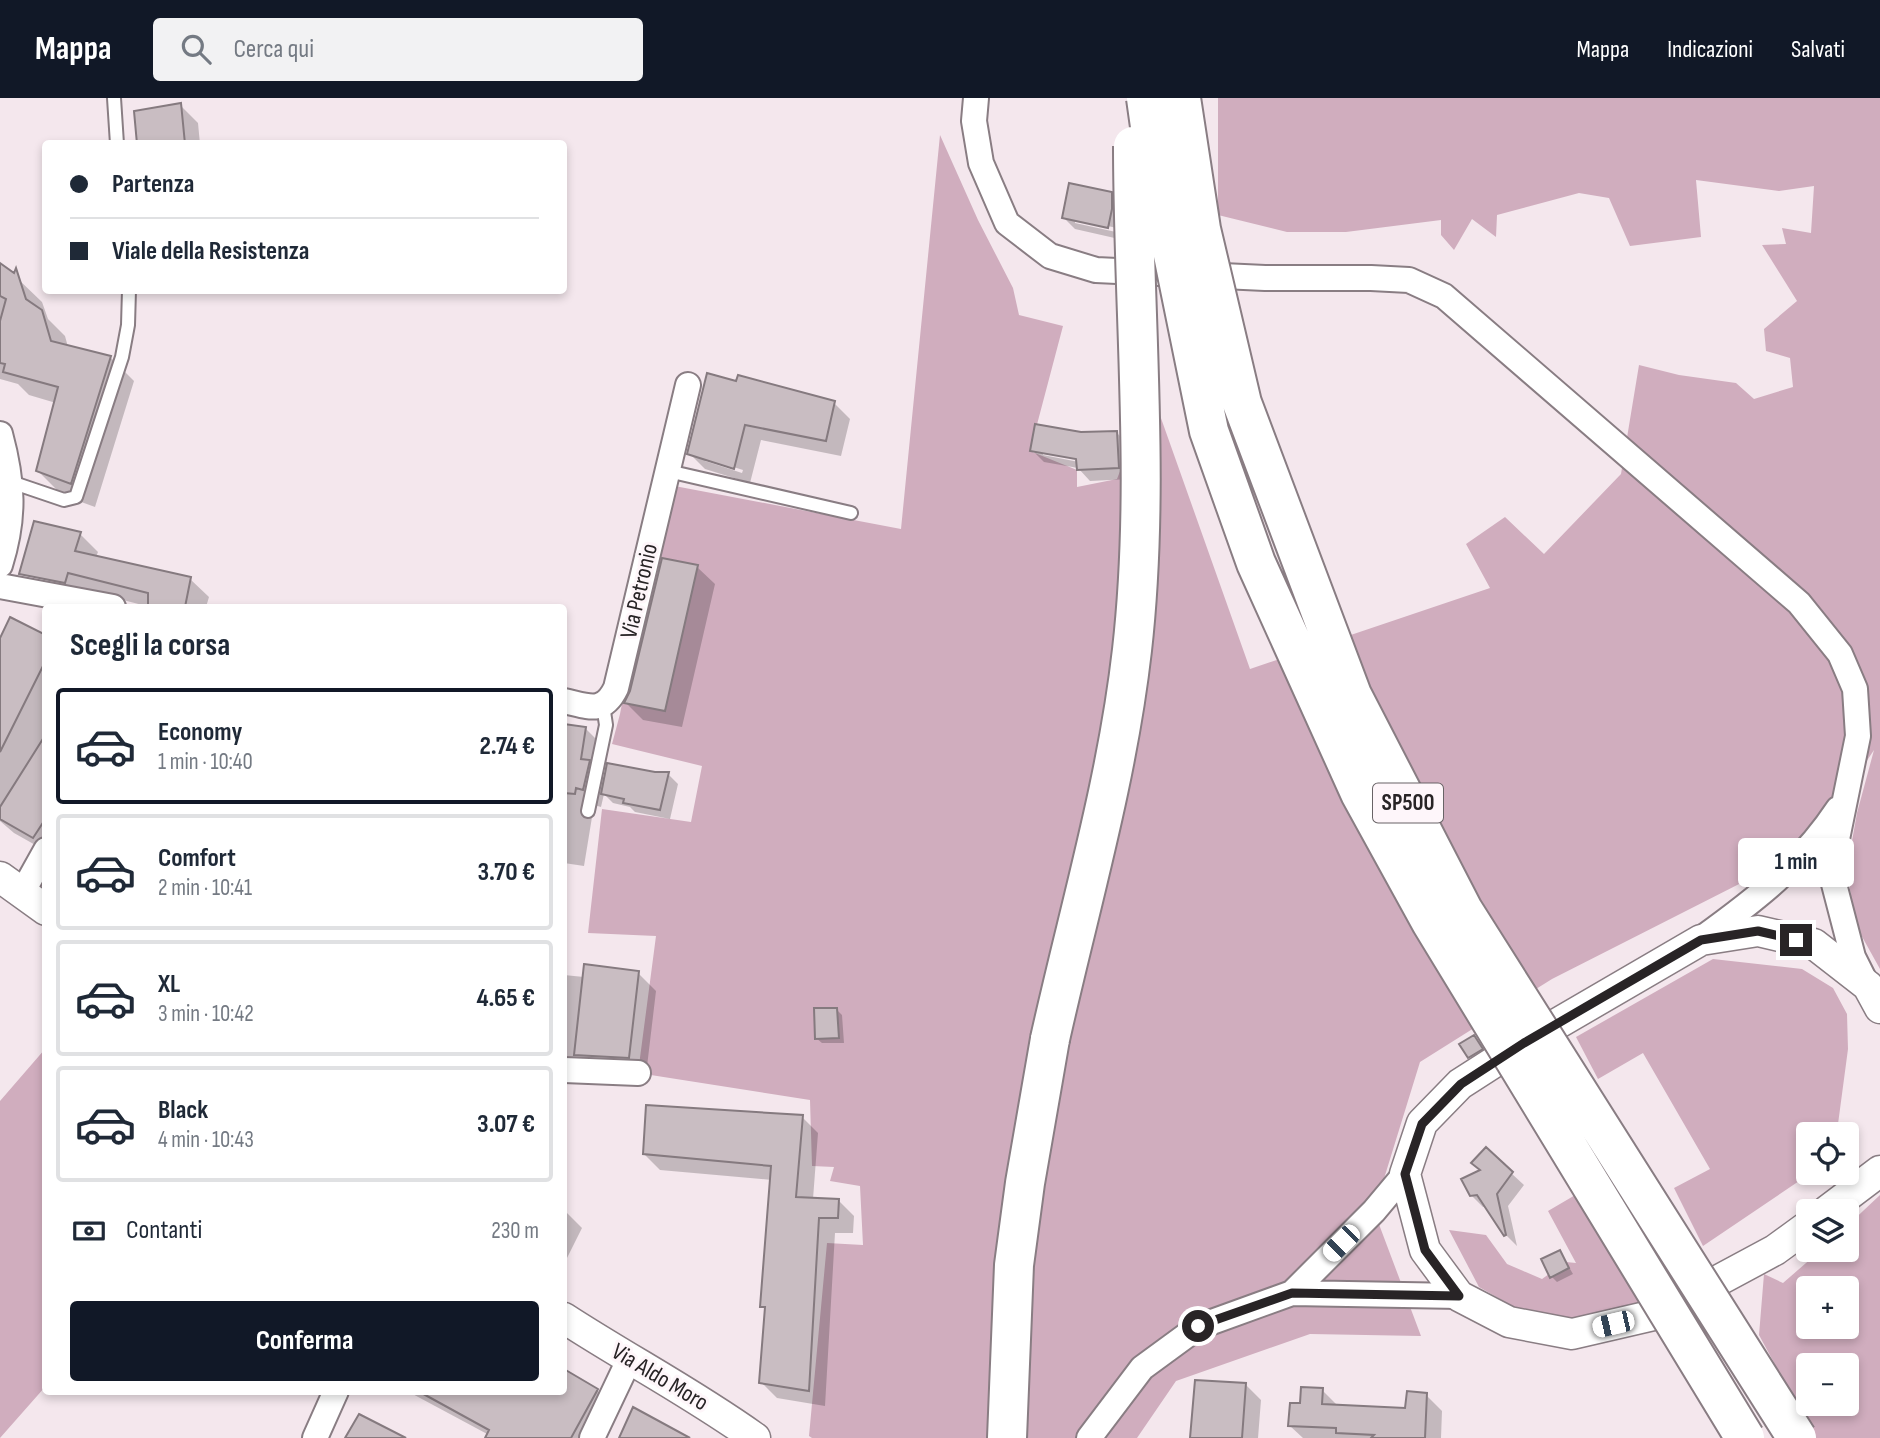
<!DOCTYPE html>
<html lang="it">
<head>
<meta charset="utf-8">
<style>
  :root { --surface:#fff; --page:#f2f2f3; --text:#1f2937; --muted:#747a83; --line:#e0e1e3; --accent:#111827 }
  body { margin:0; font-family:"Sofia Sans Condensed",sans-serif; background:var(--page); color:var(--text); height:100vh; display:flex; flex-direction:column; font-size:26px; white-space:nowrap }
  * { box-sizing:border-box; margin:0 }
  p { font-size:23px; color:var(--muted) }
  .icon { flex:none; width:38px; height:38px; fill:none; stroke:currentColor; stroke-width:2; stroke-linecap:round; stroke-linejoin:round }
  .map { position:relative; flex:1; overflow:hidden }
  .side { position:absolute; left:42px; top:506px; width:525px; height:791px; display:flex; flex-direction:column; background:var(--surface); border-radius:7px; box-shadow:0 4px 10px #0003 }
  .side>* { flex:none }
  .guide { position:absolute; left:42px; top:42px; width:525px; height:154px; border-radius:7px; box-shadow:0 4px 10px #0003; display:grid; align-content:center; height:154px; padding:0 28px; background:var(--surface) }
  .tools { position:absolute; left:1796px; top:1024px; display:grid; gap:14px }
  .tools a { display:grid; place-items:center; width:63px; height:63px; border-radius:7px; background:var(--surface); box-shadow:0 4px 10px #0003; font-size:35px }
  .end { position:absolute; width:32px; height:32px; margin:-16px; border:9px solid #282426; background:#fff; box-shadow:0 0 0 4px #fff }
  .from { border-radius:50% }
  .bubble { position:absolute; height:49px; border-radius:7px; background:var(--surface); box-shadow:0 4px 10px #0003; font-size:23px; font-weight:700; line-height:49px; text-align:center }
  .car { position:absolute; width:21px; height:42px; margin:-21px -10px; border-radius:9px; box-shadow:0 0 5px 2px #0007; background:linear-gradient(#fff 24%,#345 0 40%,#fff 0 76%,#345 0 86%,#fff 0) }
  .guide b { display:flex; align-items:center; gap:24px; height:66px; font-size:26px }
  .guide b+b { border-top:2px solid var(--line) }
  .guide i { width:18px; height:18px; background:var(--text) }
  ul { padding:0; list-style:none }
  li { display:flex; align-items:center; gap:21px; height:116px; margin:0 14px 10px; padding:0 14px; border:4px solid var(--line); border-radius:7px }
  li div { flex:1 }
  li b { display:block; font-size:26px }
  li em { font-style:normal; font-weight:700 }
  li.on { border-color:var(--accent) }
  li>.icon { width:63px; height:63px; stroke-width:1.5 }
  h2 { padding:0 28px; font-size:32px; line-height:84px }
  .pay { display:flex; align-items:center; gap:18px; height:77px; padding:0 28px; font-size:26px }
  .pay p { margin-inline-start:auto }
  .cta { display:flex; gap:14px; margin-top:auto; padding:14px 28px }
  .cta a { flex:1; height:80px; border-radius:7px; background:var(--accent); color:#fff; font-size:28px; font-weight:700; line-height:80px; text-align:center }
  header { display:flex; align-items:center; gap:42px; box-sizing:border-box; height:98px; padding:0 35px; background:var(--accent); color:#fff }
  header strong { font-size:33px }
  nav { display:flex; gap:38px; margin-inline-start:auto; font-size:24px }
  .search { width:490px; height:63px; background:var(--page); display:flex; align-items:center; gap:18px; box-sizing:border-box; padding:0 24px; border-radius:7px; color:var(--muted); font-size:26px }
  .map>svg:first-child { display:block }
  .green { fill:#d0adbe; fill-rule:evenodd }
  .shadow { fill:#0003; fill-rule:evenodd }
  .building { fill:#c9bdc2; stroke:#857a7f; stroke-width:2 }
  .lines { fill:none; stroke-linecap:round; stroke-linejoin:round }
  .service-casing { stroke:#897d83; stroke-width:16 }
  .minor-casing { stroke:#897d83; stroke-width:28 }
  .tertiary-casing { stroke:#897d83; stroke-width:33 }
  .trunk-casing { stroke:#897d83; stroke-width:42 }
  .service { stroke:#fff; stroke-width:12 }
  .minor { stroke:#fff; stroke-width:24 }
  .tertiary { stroke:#fff; stroke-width:30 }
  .trunk { stroke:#fff; stroke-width:38 }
  .trunk-bridge-casing { stroke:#897d83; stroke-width:42; stroke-linecap:butt }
  .trunk-bridge { stroke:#fff; stroke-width:38 }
  .route { stroke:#282426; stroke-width:9 }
  .labels { text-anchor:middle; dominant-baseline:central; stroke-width:6; stroke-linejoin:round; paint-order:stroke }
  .shield { fill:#fef6fa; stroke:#686366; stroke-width:2 }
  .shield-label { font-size:23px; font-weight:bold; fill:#282426 }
  .street-label { font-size:24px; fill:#282426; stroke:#fef6fa }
</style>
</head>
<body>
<header>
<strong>Mappa</strong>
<div class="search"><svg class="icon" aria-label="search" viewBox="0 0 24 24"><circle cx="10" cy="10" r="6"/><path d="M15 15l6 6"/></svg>Cerca qui</div>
<nav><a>Mappa</a><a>Indicazioni</a><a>Salvati</a></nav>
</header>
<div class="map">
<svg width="1880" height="1340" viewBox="0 0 1880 1340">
  <rect width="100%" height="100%" fill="#f4e7ed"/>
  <path class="green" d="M1218,0H1880V871L1855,826L1847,771L1857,715L1874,652L1808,751L1552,881L1420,964L1374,1113L1421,1238L1310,1236L1176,1283L1137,1340H812L809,1338L827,1145L863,1147L860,1088L830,1083L834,1069L812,1068L810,1002L638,975L656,838L588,835L602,711L691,724L702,668L612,646L620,616L664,386L901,431L940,37L978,122L1013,190L1019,217L1063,228L1030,353L1077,372V389L1117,381L1151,292L1250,571L1490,490L1466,446L1505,419L1544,456L1621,376L1639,267L1679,277L1736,285L1754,301L1793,289L1790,260L1766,253L1764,231L1797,203L1762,147L1786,146L1782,130L1811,135L1814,88L1779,93L1696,82L1701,139L1630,148L1609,100L1579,95L1497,117L1496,139L1472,121L1454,152L1441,137V122L1346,134H1287L1218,117Z
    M1713,861L1802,871L1833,890L1847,916L1848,951L1838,1026L1834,1036H1808V1074L1811,1075L1703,1148L1674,1090L1710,1071L1643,955L1598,981L1576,939Z
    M45,951V1289L0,1340V1003Z
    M1577,1096L1647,1205L1594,1221L1530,1218L1479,1189L1449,1132L1486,1137L1507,1166L1542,1181L1566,1164L1576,1165L1548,1113Z
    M1880,1097V1340H1815L1759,1237L1764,1176L1783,1185L1821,1152H1846V1129ZM1808,1190H1846V1228H1808ZM1808,1267H1846V1306H1808Z"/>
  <path class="shadow" d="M180,7L198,25L200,46H139Z
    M1111,96L1123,108L1119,141L1075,131L1063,119ZM1075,121L1117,130L1116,134L1075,125Z
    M0,168L17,180L42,204L48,221L65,238L68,249L110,259L134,283L95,409L62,397L38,373L56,305L29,297L18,286L0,281Z
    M709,277L834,305L850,321L841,358L761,342L750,385L705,371L689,355ZM705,360L743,372L742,375L705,363Z
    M1116,334L1128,346L1130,381L1090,383L1078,370L1044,364L1032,352L1081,336ZM1043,353L1085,361L1084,365L1043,357Z
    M80,436L98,454L96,459L190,481L209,499L206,509H150L42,481L24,463Z
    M697,469L715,486L682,629L643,622L626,605Z
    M46,539V753L14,735L0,723V544Z
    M564,628L585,630L603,648L599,674L605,681L668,676L678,686L670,721L635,714L630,709L613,705L604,696L601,709L594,707L584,768L564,765Z
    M638,875L656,893L646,977L564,974V877L584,879Z
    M836,911L842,917L844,945H822L816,940Z
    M1474,939L1487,957L1475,964L1470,959Z
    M802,1019L818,1035L813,1101L838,1102L854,1118L853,1135H835L825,1308L777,1300L761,1284L767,1212L762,1208L772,1082L660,1072L644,1056Z
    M1486,1052L1524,1087L1508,1108L1517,1148L1506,1137L1487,1108L1483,1109L1471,1097L1482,1073Z
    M564,1112L582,1130L564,1166Z
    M1560,1154L1573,1176L1557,1184L1552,1179Z
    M564,1273L596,1291L611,1306L593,1340H487L489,1337L407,1293H564Z
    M1246,1287L1261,1302L1258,1340H1192Z
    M1322,1292L1339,1309L1407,1312L1426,1297L1442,1313L1441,1340H1303L1290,1328L1302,1307Z"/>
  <path class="building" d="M181,5L185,46H137L134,13Z
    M1069,85L1112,94V111L1108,130L1062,120Z
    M0,165L14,175L16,170L26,201L42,212L51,243L111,258L71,386L36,373L58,289L3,274L5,266L0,265V223L6,201L0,198Z
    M707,275L736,283L738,277L835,303L826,343L745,327L734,371L687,356Z
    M1035,326L1081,334L1117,333L1119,370L1077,372L1076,361L1030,353Z
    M34,423L81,434L75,453L191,479L185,509H148V495L68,475L65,485L19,476Z
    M662,460L698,467L665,613L624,605L630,593Z
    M10,519L46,537V562L0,654V540Z
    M564,626L586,629L581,661L590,662L583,692L576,690L575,696L564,695Z
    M46,636V720L33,740L0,721V709Z
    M607,665L655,674H669L660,712L623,705L624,701L601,696Z
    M584,866L639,873L629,960L574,957Z
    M814,910H837L839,940L815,941Z
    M1474,937L1483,951L1468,960L1459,946Z
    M646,1007L803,1017L796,1099L839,1101L838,1120H819L809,1293L759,1285L765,1209H760L771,1068L643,1056Z
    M1486,1049L1513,1074L1497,1096L1506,1137L1504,1138L1477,1097L1470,1098L1461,1081L1480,1072L1471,1065Z
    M1560,1152L1569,1170L1550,1180L1541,1161Z
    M564,1271L598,1291L571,1340H485L489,1332L418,1293H564Z
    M1195,1282L1246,1285L1242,1340H1190Z
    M1301,1289L1323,1290L1322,1306L1405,1310L1407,1293L1427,1295L1425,1340H1371L1374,1337L1336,1335V1330L1288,1328L1290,1305H1300Z
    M633,1309L690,1340H619Z
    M359,1316L406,1340H345Z"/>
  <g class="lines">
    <g class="service-casing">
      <path id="service" d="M114,0L117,46
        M668,373L851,415
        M11,384L64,402L76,399L122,259L128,227L129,192
        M588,713L606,627L603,607"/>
    </g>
    <g class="minor-casing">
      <path id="minor" d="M976,0L974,23L981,65L1007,125L1050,158L1096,172L1265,180H1371L1409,182L1444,198L1799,505L1840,556L1855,591L1858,638L1837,741L1834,786L1853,859L1867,887
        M0,336C13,384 15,419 0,467
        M0,488L113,509
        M564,603C588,608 603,617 616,590L688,287
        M22,795L46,752
        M1701,841C1755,802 1801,767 1838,711
        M564,972L638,975
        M1292,1195L1374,1113L1405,1076
        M315,1340L336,1293
        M592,1340L629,1262
        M1089,1340L1142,1270L1198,1229L1292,1195L1459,1198"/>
    </g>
    <g class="tertiary-casing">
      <path id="tertiary" d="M0,779L46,812
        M1827,1113L1880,1073
        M1808,1128L1775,1152L1654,1217L1572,1236L1509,1224L1459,1198L1425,1152L1405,1076L1422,1025L1460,986L1524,945L1701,842L1758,833L1814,846L1868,888L1880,910
        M564,1220C627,1261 694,1296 755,1340"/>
    </g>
    <g class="trunk-casing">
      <path id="trunk" d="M1007,1340L1014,1167L1025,1085L1050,941"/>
    </g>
    <use href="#service" class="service"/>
    <use href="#minor" class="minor"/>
    <use href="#tertiary" class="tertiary"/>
    <use href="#trunk" class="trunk"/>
    <g class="trunk-bridge-casing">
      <path id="trunk-bridge" d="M1146,0L1157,78L1209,333L1256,465L1360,695L1431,824L1745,1340
        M1181,0L1201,131L1242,305L1352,597L1463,812L1797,1340
        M1050,941C1079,811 1117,684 1132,552C1151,385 1133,215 1133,48"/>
    </g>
    <use href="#trunk-bridge" class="trunk-bridge"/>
  </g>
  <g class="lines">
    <path class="route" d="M1198,1228L1292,1195L1459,1198L1425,1152L1405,1076L1422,1026L1461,986L1524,945L1701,842L1758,833L1796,842"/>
  </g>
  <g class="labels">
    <rect class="shield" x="1373" y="685.5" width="70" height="39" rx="5"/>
    <g class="shield-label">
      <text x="1408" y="705">SP500</text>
    </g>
    <g class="street-label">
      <text transform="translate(639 493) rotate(-77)">Via Petronio</text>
      <text transform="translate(660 1279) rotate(31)">Via Aldo Moro</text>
    </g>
  </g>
</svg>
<div class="tools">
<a><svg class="icon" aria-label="locate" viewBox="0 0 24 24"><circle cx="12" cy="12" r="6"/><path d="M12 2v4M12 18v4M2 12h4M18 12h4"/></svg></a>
<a><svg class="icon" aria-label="layers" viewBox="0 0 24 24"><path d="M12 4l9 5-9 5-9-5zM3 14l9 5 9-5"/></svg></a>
<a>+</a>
<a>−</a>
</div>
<i class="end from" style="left:1198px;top:1228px"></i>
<i class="end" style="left:1796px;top:842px"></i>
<div class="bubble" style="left:1738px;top:740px;width:116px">1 min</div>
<i class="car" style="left:1341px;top:1145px;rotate:225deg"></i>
<i class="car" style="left:1613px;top:1226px;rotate:257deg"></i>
<div class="guide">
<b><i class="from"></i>Partenza</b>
<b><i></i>Viale della Resistenza</b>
</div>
<section class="side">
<h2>Scegli la corsa</h2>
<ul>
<li class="on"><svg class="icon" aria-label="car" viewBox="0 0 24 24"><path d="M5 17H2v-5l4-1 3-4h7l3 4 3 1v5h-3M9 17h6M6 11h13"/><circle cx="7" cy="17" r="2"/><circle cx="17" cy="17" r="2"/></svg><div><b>Economy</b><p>1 min · 10:40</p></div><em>2.74 €</em></li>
<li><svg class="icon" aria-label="car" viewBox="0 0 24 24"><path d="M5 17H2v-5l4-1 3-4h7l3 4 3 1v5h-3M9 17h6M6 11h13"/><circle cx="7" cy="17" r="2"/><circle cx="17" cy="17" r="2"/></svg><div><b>Comfort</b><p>2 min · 10:41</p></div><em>3.70 €</em></li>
<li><svg class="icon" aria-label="car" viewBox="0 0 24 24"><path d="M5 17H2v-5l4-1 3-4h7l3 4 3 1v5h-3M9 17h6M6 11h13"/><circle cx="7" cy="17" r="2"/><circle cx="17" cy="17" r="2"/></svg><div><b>XL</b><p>3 min · 10:42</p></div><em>4.65 €</em></li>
<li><svg class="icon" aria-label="car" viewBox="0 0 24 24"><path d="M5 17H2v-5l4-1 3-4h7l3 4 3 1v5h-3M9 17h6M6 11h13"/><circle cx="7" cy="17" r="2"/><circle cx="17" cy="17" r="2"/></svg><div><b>Black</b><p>4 min · 10:43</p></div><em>3.07 €</em></li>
</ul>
<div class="pay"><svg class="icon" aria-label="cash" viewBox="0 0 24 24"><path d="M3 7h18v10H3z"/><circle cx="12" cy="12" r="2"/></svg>Contanti<p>230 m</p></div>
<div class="cta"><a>Conferma</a></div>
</section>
</div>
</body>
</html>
